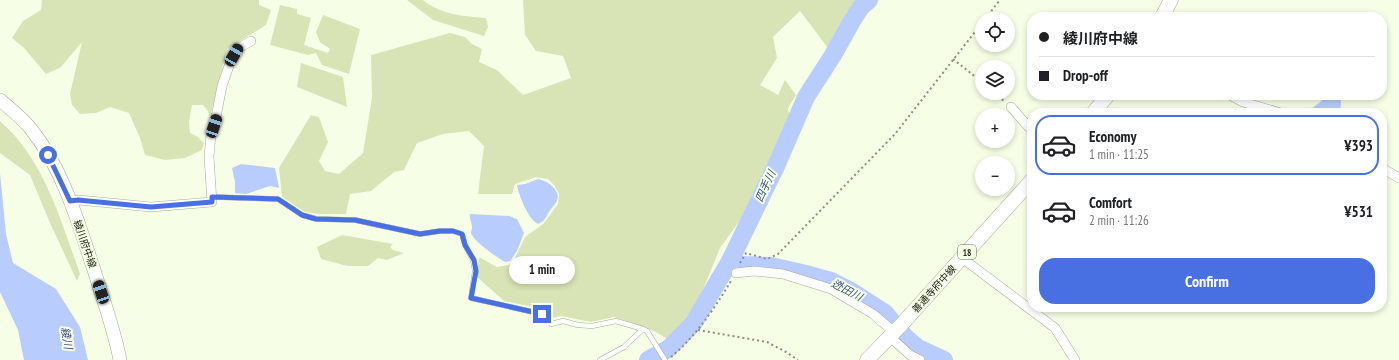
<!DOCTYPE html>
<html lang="en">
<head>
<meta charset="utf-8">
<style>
  :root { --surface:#fff; --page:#f2f2f2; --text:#202124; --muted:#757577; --line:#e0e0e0; --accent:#4970e3 }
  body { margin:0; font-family:"PT Sans Narrow","Noto Sans JP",sans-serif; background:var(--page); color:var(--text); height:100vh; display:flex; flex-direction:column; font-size:15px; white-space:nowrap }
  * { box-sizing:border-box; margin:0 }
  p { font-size:13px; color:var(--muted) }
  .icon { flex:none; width:22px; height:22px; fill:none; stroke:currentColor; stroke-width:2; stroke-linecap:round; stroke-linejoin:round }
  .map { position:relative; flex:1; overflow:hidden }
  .sheet { position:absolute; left:1027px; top:108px; width:360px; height:204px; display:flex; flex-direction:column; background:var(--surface); border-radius:16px; box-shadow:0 2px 6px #0003 }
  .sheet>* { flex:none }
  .top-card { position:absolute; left:1027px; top:12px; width:360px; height:88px; border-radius:16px; box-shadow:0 2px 6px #0003; display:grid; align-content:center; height:88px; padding:0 12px; background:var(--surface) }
  .buttons { position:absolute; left:975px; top:12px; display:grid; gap:8px }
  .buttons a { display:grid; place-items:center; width:40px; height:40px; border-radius:50%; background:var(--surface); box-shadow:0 2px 6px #0003; font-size:20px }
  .end { position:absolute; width:18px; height:18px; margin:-9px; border:5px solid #4970e3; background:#fff; box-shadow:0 0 0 2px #fff }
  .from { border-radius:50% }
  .bubble { position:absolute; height:28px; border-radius:14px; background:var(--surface); box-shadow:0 2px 6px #0003; font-size:13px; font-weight:700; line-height:28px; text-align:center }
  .car { position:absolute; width:12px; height:24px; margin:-12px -6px; border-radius:5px; box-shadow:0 0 3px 1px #0007; background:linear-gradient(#222 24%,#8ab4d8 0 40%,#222 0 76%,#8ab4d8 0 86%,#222 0) }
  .top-card b { display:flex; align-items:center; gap:14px; height:38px; font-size:15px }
  .top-card b+b { border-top:1px solid var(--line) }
  .top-card i { width:10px; height:10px; background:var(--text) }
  ul { padding:7px 0 0; list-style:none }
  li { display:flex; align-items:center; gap:12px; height:60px; margin:0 8px 6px; padding:0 4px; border:2px solid transparent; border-radius:16px }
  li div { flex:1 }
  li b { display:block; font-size:15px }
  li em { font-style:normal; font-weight:700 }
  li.selected { border-color:var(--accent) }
  li>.icon { width:36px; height:36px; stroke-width:1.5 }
  .primary-button { display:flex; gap:8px; margin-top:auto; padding:8px 12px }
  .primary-button a { flex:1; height:46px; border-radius:16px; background:var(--accent); color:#fff; font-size:16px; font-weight:700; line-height:46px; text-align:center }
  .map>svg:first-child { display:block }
  .green { fill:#d8e4b6 }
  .water { fill:#b8cdfd }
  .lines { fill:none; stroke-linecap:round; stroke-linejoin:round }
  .river { stroke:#b8cdfd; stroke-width:18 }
  .lane-casing { stroke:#a6ac96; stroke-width:5.5 }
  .street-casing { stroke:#a6ac96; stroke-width:10 }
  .secondary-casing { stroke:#a6ac96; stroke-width:14 }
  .primary-casing { stroke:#a6ac96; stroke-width:15 }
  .path { stroke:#8b8f7f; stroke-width:2; stroke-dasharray:2 3; stroke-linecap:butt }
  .lane { stroke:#fff; stroke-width:4.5 }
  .street { stroke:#fff; stroke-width:9 }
  .secondary { stroke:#fff; stroke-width:13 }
  .primary { stroke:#fff; stroke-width:14 }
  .route { stroke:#4970e3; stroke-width:5 }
  .labels { text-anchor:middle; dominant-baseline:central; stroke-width:4; stroke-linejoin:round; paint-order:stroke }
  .shield { fill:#f7fee6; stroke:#636659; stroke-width:1 }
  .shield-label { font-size:9px; font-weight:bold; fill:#23251d }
  .street-label { font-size:10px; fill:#23251d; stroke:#f7fee6 }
  .water-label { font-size:11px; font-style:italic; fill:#394f8a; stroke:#f7fee6 }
</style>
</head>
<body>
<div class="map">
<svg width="1399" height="360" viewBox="0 0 1399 360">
  <rect width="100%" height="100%" fill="#f7fee6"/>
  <path class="green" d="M42,0H259V5L271,10L266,25L227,49L210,117L208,111L203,105H192L189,122L190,133L198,137L204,143L202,150L185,158L165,160L145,155L140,138L129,113L110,107L96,113L80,114L72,105L70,94L82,42L60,68L46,74L24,48L12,38L23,21L41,10Z
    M407,0H423C441,15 464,16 486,18L488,27L484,36L433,20Z
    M523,0H863L841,28L831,52L800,11L773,37L777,58L760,85L778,95L785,80L796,95L788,108L790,119L741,219L720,248L690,321L671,341L654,331L614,317L591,322L561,316L553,318L538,308L504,301L477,277L479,257L497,267L509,265L514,260L525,237L543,224L558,204L559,194L554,185L548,179L536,177L515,184L512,194H478L484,146L469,131L443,134L417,143L404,170L394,172L371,191L350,194L346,214H319L305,212L282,197L279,168L311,115L319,117L328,142L319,161L325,171L339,174L363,153L372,98L371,55L450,33L465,37L472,44L482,49L479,62L497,70L523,95L571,78L563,56L536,51L525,35Z
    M280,5L297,9V14L311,18L304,45L328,53L330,49L320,42L316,32L323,15L360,29L349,74L322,65L316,53L308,55L270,45Z
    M301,63L343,77L347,107L297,87Z
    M0,121C44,159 61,221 80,274L77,281L50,223L30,175L0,153Z
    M342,235L393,244L390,247L393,250L404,253L387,260L378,258L368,266H347L321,259L317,247Z"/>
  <path class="water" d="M1329,95H1340L1341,103L1340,113H1306Z
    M241,164L275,168L279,188L270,186L246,194L235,193V182L232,168Z
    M0,173L6,234L13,263L56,289L80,327L88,360H24L18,330L0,292Z
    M538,179C548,181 561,190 557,201C555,205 551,208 549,212C546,217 544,222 538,224C528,219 519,196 517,185L525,184Z
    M470,214L509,216L517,219L524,233L517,251L510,261L505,262C498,258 473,241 471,233C471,231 472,229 472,227C472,222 469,219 470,214Z"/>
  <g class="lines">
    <path class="river" d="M730,261L743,265L771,266L806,274L831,281L851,291L885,313L906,338L918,348L944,360
      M648,360L668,349L693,324L730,261L777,164L806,97L833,55L852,21L861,7L869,0"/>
    <g class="lane-casing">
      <path id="lane" d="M212,197L278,199L302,215L317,219L355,220L420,234L440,231H453L462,234L465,245L473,260L475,271L471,298L542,314L551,324L563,321L578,325L592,326L616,321L643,329
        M600,360L624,347L643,329L647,331L665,360"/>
    </g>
    <g class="street-casing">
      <path id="street" d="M1230,95L1243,102L1281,113
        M1011,107L1032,131
        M1382,168L1399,178
        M70,201L79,200L151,207L212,202L209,157L211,134L216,117L222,86L230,63L239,48L251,41
        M962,258L1055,328L1075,360
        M736,273L754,271L783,274L831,289L873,314L894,332
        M890,337L910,355L920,360"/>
    </g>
    <g class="secondary-casing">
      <path id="secondary" d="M0,100C11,109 22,118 31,129C63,169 78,222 94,270C103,299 114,329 120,360"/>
    </g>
    <g class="primary-casing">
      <path id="primary" d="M1162,17L1171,0
        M1093,113L1108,95
        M867,360L902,324L1032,180"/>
    </g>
    <path class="path" d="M985,19L1000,0
      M953,59L982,82
      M994,93L1004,101
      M740,263L746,253L767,259L778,254L895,134L982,23
      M698,330L767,342L786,352L798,360
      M671,357C696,336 714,309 731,281"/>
    <use href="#lane" class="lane"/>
    <use href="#street" class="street"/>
    <use href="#secondary" class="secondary"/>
    <use href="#primary" class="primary"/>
  </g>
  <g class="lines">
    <path class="route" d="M48,155L70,201L78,200L151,207L212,202V197L278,199L302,215L316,219L355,220L420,234L440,231H453L462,234L465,245L474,260L476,271L471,298L542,314"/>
  </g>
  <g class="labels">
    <rect class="shield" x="958" y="245" width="18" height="14" rx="3"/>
    <g class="shield-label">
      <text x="967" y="252">18</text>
    </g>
    <g class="street-label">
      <text transform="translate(85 244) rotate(71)">綾川府中線</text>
      <text transform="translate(934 289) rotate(-48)">善通寺府中線</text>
    </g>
    <g class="water-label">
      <text transform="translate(765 186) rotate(-65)">四手川</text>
      <text transform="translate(847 290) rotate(28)">迯田川</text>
      <text transform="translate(67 338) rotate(81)">綾川</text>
    </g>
  </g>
</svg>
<div class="buttons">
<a><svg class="icon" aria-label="locate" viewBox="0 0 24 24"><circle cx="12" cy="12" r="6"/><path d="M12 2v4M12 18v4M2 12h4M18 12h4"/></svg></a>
<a><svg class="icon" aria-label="layers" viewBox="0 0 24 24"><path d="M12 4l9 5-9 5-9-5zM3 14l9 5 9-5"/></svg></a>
<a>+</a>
<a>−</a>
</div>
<i class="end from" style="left:48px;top:155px"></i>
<i class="end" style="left:542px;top:314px"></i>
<div class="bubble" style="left:509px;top:256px;width:66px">1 min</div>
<i class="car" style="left:234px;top:55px;rotate:30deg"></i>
<i class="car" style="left:214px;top:126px;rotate:18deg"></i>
<i class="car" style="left:101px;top:292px;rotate:342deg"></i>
<div class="top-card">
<b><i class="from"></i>綾川府中線</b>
<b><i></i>Drop-off</b>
</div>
<section class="sheet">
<ul>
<li class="selected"><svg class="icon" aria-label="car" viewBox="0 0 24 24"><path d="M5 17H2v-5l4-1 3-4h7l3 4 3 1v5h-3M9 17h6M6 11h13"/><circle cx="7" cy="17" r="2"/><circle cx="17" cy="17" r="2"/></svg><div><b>Economy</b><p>1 min · 11:25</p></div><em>¥393</em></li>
<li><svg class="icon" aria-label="car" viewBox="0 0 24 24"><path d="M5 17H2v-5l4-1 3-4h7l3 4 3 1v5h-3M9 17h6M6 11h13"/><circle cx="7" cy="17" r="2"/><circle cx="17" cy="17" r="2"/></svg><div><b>Comfort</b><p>2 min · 11:26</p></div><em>¥531</em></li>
</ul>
<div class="primary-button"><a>Confirm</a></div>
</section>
</div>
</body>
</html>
